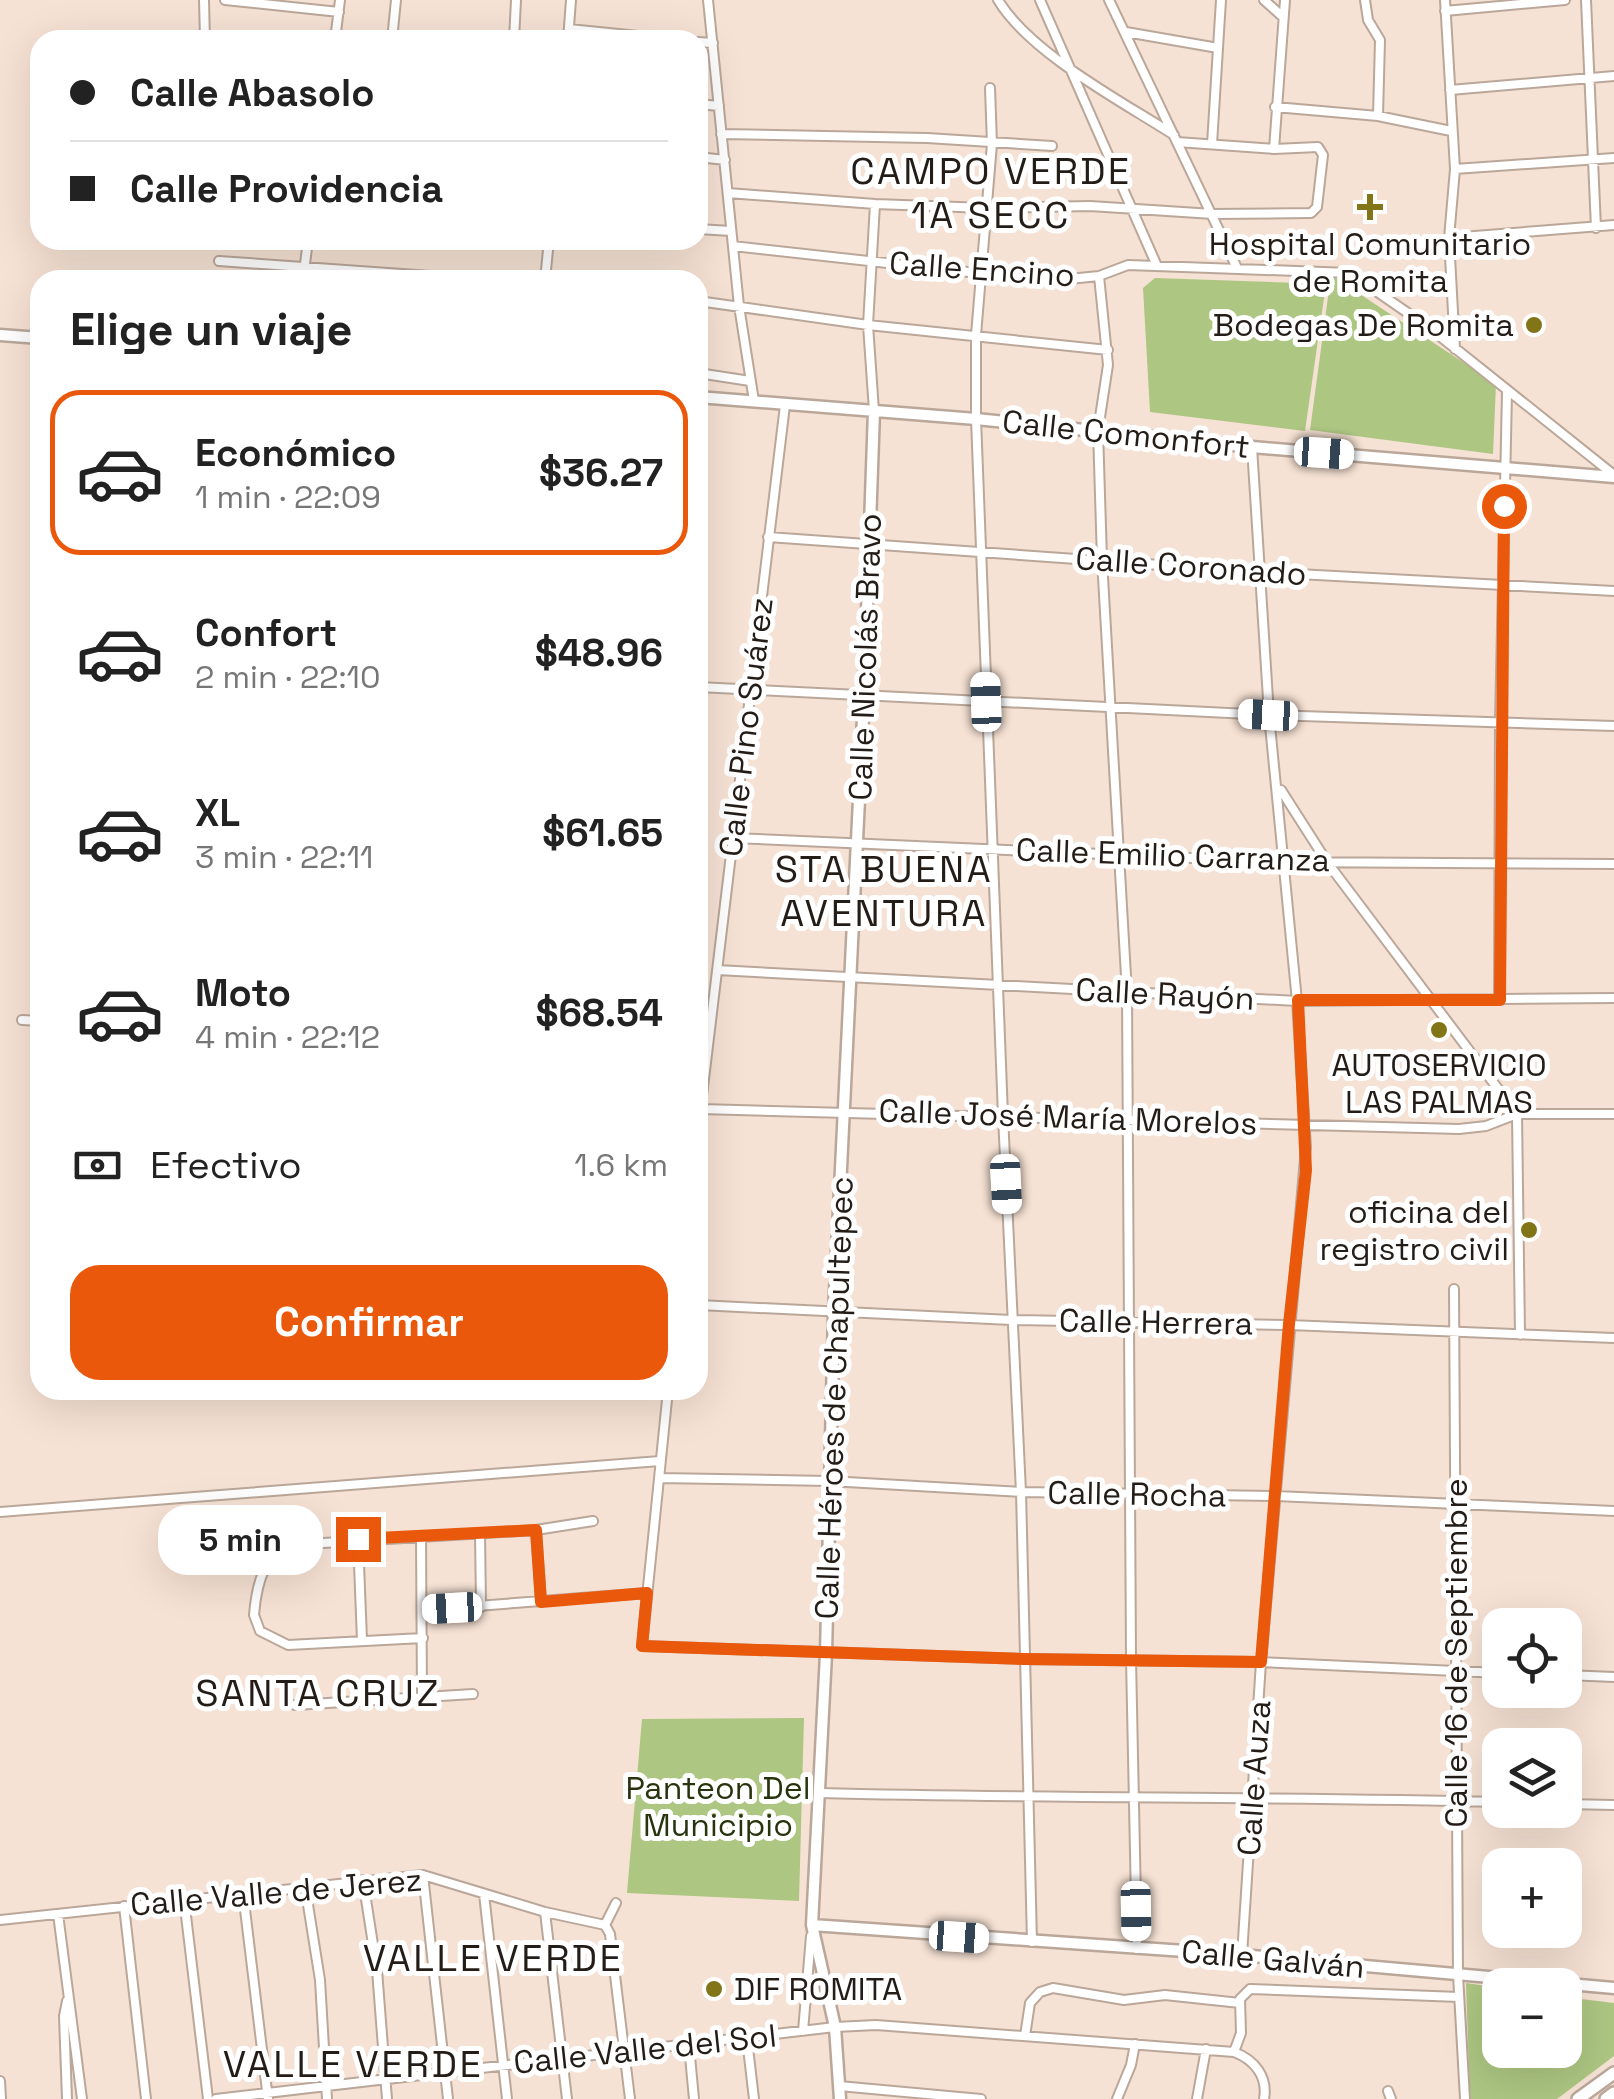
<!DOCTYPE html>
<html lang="es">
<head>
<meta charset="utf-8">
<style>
  :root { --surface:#fff; --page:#f2f2f2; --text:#222; --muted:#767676; --line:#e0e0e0; --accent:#ea580c }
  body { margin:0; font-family:"Space Grotesk",sans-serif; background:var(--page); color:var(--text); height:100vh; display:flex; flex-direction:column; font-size:38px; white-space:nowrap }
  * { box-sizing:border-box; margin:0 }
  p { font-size:32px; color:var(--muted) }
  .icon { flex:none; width:55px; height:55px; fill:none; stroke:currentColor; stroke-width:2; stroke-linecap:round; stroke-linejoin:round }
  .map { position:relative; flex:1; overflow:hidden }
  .sheet { position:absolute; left:30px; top:270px; width:678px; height:1130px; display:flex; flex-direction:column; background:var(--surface); border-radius:30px; box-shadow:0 10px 40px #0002 }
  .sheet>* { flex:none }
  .top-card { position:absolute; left:30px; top:30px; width:678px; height:220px; border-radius:30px; box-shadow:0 10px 40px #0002; display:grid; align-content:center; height:220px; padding:0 40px; background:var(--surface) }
  .buttons { position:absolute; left:1482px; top:1608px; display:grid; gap:20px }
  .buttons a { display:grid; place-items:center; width:100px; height:100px; border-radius:20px; background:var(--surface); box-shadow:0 10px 40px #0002; font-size:50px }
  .end { position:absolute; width:45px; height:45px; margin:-22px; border:12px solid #ea580c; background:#fff; box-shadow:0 0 0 5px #fff }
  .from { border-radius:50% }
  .bubble { position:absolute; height:70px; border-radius:30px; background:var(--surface); box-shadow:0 10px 40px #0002; font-size:32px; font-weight:700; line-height:70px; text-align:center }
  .car { position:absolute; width:30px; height:60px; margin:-30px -15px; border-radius:12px; box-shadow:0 0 8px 2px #0007; background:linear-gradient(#fff 24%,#345 0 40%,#fff 0 76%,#345 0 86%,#fff 0) }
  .top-card b { display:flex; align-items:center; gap:35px; height:95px; font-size:38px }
  .top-card b+b { border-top:2px solid var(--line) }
  .top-card i { width:25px; height:25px; background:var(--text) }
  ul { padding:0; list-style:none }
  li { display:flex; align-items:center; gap:30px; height:165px; margin:0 20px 15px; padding:0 20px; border:5px solid transparent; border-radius:30px }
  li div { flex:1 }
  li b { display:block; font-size:38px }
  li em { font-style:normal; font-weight:700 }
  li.current { border-color:var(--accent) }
  li>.icon { width:90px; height:90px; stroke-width:1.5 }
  h2 { padding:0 40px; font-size:45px; line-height:120px }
  .pay { display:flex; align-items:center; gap:25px; height:110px; padding:0 40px; font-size:38px }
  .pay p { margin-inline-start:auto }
  .primary-button { display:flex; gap:20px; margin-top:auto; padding:20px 40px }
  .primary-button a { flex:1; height:115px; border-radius:30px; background:var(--accent); color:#fff; font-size:40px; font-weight:700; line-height:115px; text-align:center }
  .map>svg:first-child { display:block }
  .green { fill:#adc682 }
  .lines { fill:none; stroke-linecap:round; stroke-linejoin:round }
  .minor-casing { stroke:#baa79a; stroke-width:12 }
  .tertiary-casing { stroke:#baa79a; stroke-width:15 }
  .secondary-casing { stroke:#baa79a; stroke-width:16 }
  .minor { stroke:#fff; stroke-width:8 }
  .tertiary { stroke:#fff; stroke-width:10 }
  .secondary { stroke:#fff; stroke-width:11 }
  .route { stroke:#ea580c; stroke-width:12 }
  .poi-dot { fill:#817518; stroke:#fff; stroke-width:4 }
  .labels { text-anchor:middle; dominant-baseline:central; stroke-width:10; stroke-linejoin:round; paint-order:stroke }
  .poi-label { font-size:32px; fill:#231c17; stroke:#fff }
  .street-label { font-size:32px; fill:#231c17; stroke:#fff }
  .park-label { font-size:32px; fill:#28340e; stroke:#fff }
  .quarter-label { font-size:38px; letter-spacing:2.5px; fill:#231c17; stroke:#fff }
</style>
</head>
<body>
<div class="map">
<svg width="1614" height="2099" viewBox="0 0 1614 2099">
  <rect width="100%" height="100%" fill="#f6e2d4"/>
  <path class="green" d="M1331,275L1496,384L1493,454L1310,430Z
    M1155,278L1326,284L1305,431L1150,412L1143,288Z
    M804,1718L799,1901L627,1893L642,1719Z
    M1466,1983L1500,1988V2050H1565V1997L1614,2003V2056L1557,2099H1470Z"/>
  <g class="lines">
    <g class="minor-casing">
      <path id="minor" d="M204,0L205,40
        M225,0L339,12
        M708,0L739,306L754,401
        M998,0C1030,53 1121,101 1174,135
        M1040,0L1157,266
        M1109,0L1237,268
        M1264,0L1283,17
        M1365,0L1368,20L1380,40L1378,116
        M1445,0L1455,169L1449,238L1455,349
        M1586,0L1596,228
        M1445,11L1565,0
        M569,29L678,40
        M1126,32L1218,48
        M335,40L340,0
        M392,40L396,0
        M514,40L516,0
        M568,40L571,0
        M698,42L713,43
        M990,88L992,144L976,335V419L1003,1116L1021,1492L1032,1942
        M1450,90L1614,76
        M698,104L719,106
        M1275,107L1378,116L1451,131
        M721,134L927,138L1052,146
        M1212,144L1221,0
        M1274,149L1285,0
        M698,157L725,160
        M36,164L40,165
        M1455,169L1614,158
        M728,193L875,204L987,208L1090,206L1213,214L1311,213L1317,207L1323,155L1318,147L1274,149L1177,142
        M698,229L731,231
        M1449,238L1614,225
        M733,246L1049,281L1099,276L1128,265L1350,273L1431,329L1614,475
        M219,261L487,280
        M1099,276L1108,365L1098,430L1102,560L1127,993L1131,1659L1137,1949
        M303,280L308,240
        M545,280L549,240
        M698,301L868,325L1108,350
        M698,373L750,381
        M874,411L868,325L875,204
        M768,537L1259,572L1614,591
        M698,687L1269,715L1614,726
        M1281,790L1327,862L1517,1114
        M733,838L1284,862L1614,864
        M717,970L1297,1001L1614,998
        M1499,1000L1500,721L1507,392
        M22,1020L40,1021
        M700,1109L1459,1129L1486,1126L1517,1114H1614
        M1517,1114L1520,1335
        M698,1129L785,405
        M1454,1289L1458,1975L1465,2099
        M698,1305L1011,1320L1289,1325L1614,1338
        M668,1390L642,1646L1023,1659L1261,1662L1500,1673
        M659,1478L829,1481L1021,1492L1276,1496L1614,1511
        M0,1512L660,1461
        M536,1530L541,1602
        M480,1533L481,1607
        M421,1537L422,1696
        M358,1539L362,1640
        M424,1610L647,1593
        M423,1638L288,1645L260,1631L254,1615C256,1589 263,1553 291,1545L536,1530L593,1521
        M1565,1675L1614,1677
        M295,1705L473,1694
        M820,1793C1047,1799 1273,1796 1500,1802
        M1565,1804L1614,1805
        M423,1875L448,2099
        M363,1880L377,1970L387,2099
        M305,1886L320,1980L327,2099
        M243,1893L268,2099
        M484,1894L507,2099
        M184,1899L208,2099
        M124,1906L146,2099
        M545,1912L567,2099
        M58,1914L82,2099
        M0,1920L423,1875L545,1912L605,1925
        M605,1925L610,1934L630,2099
        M605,1925L616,1903
        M1242,1955L1261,1662L1306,1147L1297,1001L1269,715L1252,447
        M67,2001L64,2016L67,2099
        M803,2031L811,1936
        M1025,2036L1030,2003L1040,1992L1053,1988L1124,2000L1165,1995L1240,2003
        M747,2039L754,2099
        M689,2046L694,2099
        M1234,2052L1241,2033L1240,1999L1250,1989L1459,1997
        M0,2081L1,2099
        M839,2086L981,2099
        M1388,2091L1391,2099
        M216,2099L835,2027L876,2025L1234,2052C1255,2060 1268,2077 1264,2099
        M1117,2099L1131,2065L1135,2044
        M1197,2099L1206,2049"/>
    </g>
    <g class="tertiary-casing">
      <path id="tertiary" d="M0,335L40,338
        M698,397L976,419L1252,447L1614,477
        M812,1925L1242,1955L1614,1988
        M840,2099L835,2027L812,1925L826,1654L834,1312L864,697L874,411"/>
    </g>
    <g class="secondary-casing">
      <path id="secondary" d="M1578,2099L1614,2073
        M1606,2099L1614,2093"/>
    </g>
    <use href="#minor" class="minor"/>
    <use href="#tertiary" class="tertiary"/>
    <use href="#secondary" class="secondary"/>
  </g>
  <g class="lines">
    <path class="route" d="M358,1539L536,1530L541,1602L647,1593L642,1646L1024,1659L1261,1662L1289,1324L1306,1170L1298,1000H1500L1504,506"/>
  </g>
  <g class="poi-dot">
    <path d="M1365 192h10v10h10v10h-10v10h-10v-10h-10v-10h10z"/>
    <circle cx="1534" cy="325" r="10"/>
    <circle cx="1439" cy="1030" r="10"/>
    <circle cx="1529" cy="1230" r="10"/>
    <circle cx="714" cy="1989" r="10"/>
  </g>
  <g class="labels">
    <g class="poi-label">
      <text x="1370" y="244">Hospital Comunitario<tspan x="1370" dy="37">de Romita</tspan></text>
      <text x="1514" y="325" text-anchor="end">Bodegas De Romita</text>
      <text x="1439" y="1065">AUTOSERVICIO<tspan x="1439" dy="37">LAS PALMAS</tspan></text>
      <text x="1509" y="1212" text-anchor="end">oficina del<tspan x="1509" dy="37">registro civil</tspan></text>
      <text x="734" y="1989" text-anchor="start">DIF ROMITA</text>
    </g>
    <g class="street-label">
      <text transform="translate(982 269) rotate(4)">Calle Encino</text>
      <text transform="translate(1126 434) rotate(6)">Calle Comonfort</text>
      <text transform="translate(1191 566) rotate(4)">Calle Coronado</text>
      <text transform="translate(865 657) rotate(-88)">Calle Nicolás Bravo</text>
      <text transform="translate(746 727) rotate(-83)">Calle Pino Suárez</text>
      <text transform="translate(1173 855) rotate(2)">Calle Emilio Carranza</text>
      <text transform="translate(1165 994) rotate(3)">Calle Rayón</text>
      <text transform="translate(1068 1117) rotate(2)">Calle José María Morelos</text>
      <text transform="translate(1156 1322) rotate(1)">Calle Herrera</text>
      <text transform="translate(834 1398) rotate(-88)">Calle Héroes de Chapultepec</text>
      <text transform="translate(1137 1494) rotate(1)">Calle Rocha</text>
      <text transform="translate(1456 1653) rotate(-90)">Calle 16 de Septiembre</text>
      <text transform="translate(1254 1778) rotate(-86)">Calle Auza</text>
      <text transform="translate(276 1892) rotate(-5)">Calle Valle de Jerez</text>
      <text transform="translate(1273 1959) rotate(5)">Calle Galván</text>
      <text transform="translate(645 2049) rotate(-6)">Calle Valle del Sol</text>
    </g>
    <g class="park-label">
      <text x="718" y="1788">Panteon Del<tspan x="718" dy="37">Municipio</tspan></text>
    </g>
    <g class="quarter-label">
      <text x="991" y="171">CAMPO VERDE<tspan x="991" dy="44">1A SECC</tspan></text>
      <text x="884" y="869">STA BUENA<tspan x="884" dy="44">AVENTURA</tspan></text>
      <text x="318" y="1693">SANTA CRUZ</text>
      <text x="493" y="1958">VALLE VERDE</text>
      <text x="353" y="2064">VALLE VERDE</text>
    </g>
  </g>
</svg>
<div class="buttons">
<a><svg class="icon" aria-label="locate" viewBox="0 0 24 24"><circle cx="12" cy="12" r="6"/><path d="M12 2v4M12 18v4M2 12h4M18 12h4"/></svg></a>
<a><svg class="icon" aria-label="layers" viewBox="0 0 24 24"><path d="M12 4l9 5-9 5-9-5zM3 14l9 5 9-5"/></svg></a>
<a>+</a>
<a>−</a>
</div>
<i class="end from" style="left:1504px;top:506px"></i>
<i class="end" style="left:358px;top:1539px"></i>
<div class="bubble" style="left:158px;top:1505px;width:165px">5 min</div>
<i class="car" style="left:1324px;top:453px;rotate:94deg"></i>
<i class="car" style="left:986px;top:702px;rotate:358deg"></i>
<i class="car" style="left:1268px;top:715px;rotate:273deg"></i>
<i class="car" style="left:1006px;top:1184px;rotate:177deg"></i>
<i class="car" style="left:452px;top:1608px;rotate:267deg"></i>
<i class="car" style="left:1136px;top:1911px;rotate:179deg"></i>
<i class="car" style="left:959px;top:1937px;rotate:94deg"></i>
<div class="top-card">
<b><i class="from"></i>Calle Abasolo</b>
<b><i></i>Calle Providencia</b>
</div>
<section class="sheet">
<h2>Elige un viaje</h2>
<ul>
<li class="current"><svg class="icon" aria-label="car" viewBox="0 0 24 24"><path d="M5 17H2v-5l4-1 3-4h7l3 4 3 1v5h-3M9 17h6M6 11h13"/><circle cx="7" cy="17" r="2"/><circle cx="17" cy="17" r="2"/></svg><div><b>Económico</b><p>1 min · 22:09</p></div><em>$36.27</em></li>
<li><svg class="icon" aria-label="car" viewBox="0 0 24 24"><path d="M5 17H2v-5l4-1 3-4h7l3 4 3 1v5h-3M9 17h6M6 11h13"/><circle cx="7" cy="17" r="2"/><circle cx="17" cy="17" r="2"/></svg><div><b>Confort</b><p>2 min · 22:10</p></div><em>$48.96</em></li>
<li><svg class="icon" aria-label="car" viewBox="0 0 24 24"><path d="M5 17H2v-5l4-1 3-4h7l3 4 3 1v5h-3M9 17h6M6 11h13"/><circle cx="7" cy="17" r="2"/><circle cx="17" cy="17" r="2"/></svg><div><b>XL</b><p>3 min · 22:11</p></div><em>$61.65</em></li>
<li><svg class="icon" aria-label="car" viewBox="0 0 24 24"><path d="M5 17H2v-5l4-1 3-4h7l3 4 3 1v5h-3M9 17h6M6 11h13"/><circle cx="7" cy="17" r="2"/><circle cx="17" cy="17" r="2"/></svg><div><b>Moto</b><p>4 min · 22:12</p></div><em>$68.54</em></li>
</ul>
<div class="pay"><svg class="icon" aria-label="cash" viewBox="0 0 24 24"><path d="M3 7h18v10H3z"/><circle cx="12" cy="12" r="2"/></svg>Efectivo<p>1.6 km</p></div>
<div class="primary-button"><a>Confirmar</a></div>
</section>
</div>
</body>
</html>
